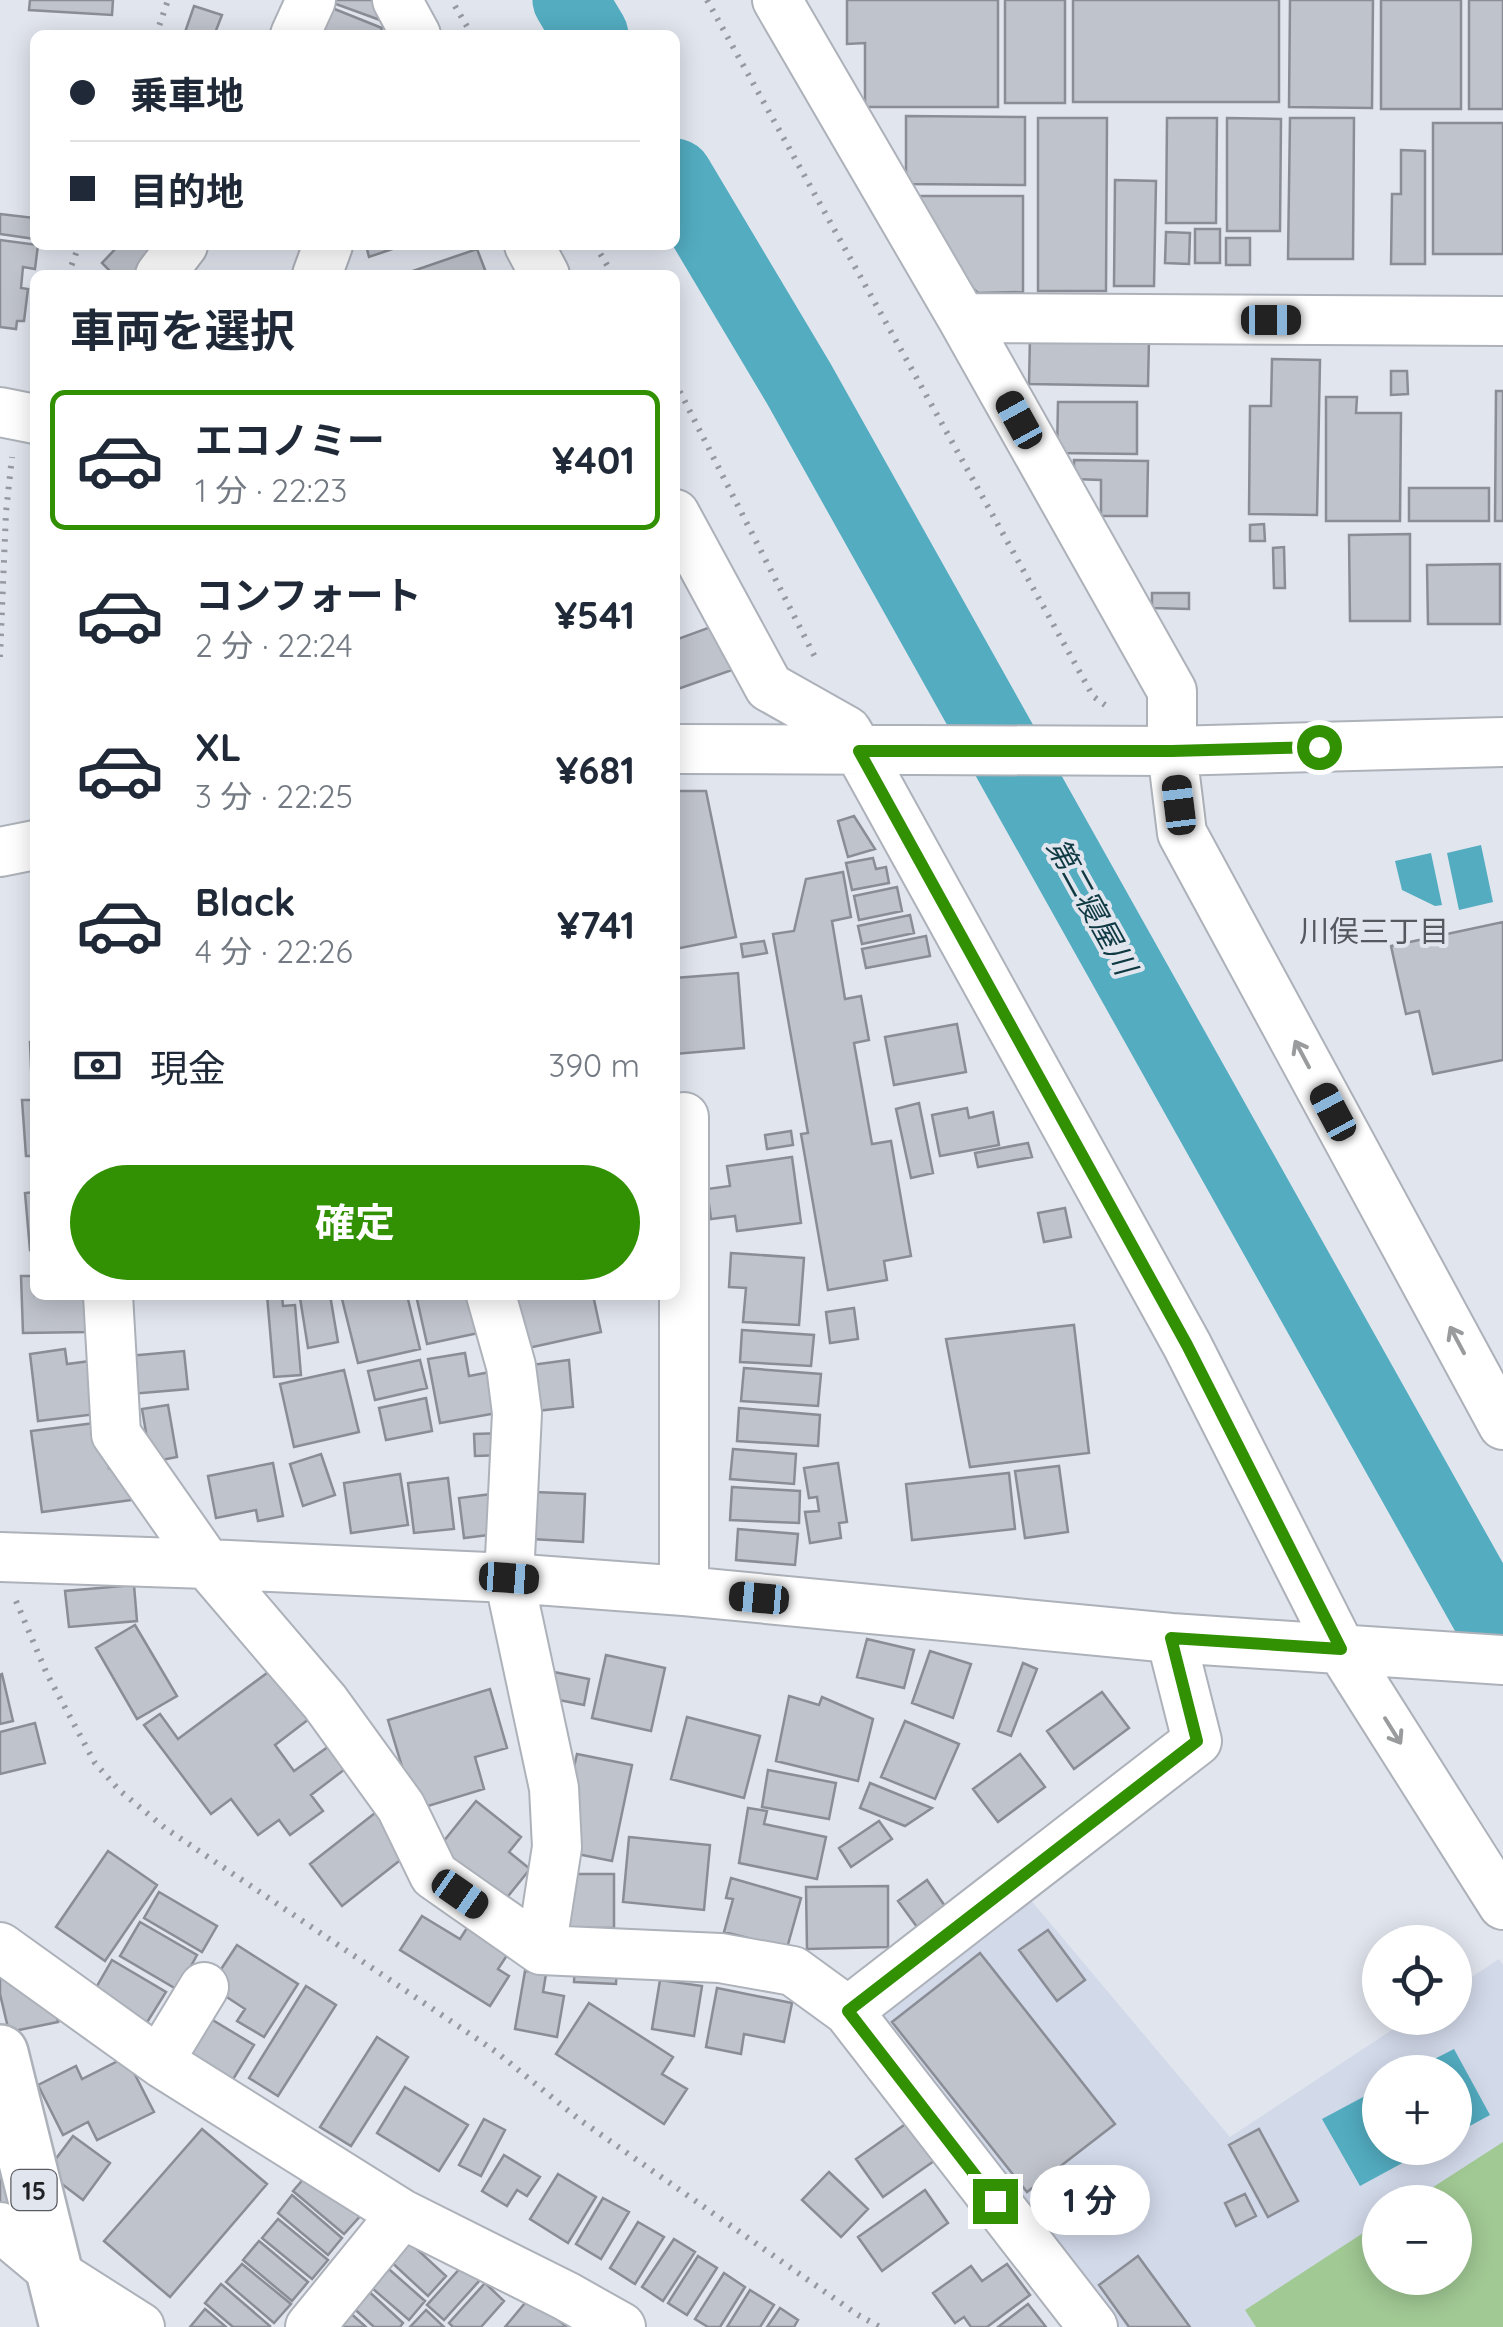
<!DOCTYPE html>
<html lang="ja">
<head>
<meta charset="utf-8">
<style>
  :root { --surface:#fff; --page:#f6f6f7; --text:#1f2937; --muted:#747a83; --line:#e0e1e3; --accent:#329003 }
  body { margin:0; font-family:Quicksand,"Noto Sans JP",sans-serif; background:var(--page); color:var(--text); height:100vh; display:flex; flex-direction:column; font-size:38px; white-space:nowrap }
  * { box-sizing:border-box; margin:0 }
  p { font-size:32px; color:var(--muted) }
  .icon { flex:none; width:55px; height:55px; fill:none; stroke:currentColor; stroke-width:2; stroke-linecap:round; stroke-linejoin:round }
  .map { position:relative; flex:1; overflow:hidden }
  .details { position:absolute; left:30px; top:270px; width:650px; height:1030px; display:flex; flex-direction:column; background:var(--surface); border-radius:15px; box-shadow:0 5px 25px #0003 }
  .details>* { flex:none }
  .banner { position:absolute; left:30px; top:30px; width:650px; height:220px; border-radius:15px; box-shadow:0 5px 25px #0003; display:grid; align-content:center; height:220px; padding:0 40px; background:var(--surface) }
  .tools { position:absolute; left:1362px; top:1925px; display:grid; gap:20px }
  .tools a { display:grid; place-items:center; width:110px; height:110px; border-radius:50%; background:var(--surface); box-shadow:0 5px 25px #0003; font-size:50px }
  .end { position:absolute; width:45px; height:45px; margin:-22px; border:12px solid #329003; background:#fff; box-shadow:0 0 0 5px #fff }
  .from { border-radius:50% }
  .bubble { position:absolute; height:70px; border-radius:35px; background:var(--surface); box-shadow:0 5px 25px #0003; font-size:32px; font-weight:700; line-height:70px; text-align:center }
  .car { position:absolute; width:30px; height:60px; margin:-30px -15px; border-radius:12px; box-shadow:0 0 8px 2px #0007; background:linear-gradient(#222 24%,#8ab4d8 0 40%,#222 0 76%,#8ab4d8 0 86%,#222 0) }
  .banner b { display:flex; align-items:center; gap:35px; height:95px; font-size:38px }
  .banner b+b { border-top:2px solid var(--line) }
  .banner i { width:25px; height:25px; background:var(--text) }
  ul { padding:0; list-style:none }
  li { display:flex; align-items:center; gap:30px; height:140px; margin:0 20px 15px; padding:0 20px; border:5px solid transparent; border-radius:15px }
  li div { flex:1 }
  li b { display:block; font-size:38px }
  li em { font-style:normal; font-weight:700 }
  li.current { border-color:var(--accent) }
  li>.icon { width:90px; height:90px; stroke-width:1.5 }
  h2 { padding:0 40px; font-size:45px; line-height:120px }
  .pay { display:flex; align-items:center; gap:25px; height:110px; padding:0 40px; font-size:38px }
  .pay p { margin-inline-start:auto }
  .button { display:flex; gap:20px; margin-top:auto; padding:20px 40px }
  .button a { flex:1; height:115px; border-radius:60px; background:var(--accent); color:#fff; font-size:40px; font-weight:700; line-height:115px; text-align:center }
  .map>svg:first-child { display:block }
  .built { fill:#d2d9e9; fill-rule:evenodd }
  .green { fill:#a1c994 }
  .water { fill:#53acc0 }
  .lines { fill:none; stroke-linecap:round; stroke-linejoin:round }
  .river { stroke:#53acc0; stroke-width:75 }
  .building { fill:#bfc3cc; stroke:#8a8d95; stroke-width:2.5 }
  .minor-casing { stroke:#adb1b9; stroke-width:52 }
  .major-casing { stroke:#adb1b9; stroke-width:60 }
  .path { stroke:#9799a1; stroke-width:6; stroke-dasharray:2.5 8; stroke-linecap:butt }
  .minor { stroke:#fff; stroke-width:48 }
  .major { stroke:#fff; stroke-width:55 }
  .oneway { stroke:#9a9b9c }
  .route { stroke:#329003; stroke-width:12 }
  .labels { text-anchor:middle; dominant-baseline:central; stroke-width:8; stroke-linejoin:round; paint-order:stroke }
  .shield { fill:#e1e5ee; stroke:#595b61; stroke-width:2.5 }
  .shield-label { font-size:25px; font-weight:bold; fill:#1f2024 }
  .water-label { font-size:30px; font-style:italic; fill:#103a43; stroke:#e1e5ee }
  .neighbourhood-label { font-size:30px; fill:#55585f; stroke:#e1e5ee }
</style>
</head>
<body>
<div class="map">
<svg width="1503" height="2327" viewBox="0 0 1503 2327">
  <rect width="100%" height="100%" fill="#e1e5ee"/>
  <path class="built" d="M1024,1892L1230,2137L1410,2018H1455V1988L1499,1959L1503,1965V2327H1102L864,2008ZM1380,2072H1455V2148H1380ZM1380,2202H1455V2278H1380Z"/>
  <path class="green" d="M1503,2142V2327H1256L1245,2310L1380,2222V2278H1455V2202H1410Z"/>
  <path class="water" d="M1481,845L1493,902L1459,910L1447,853Z
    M1431,853L1442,905L1435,906L1402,890L1395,861Z
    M1454,2049L1490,2115L1455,2134V2072H1409Z
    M1380,2088V2148H1430L1360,2186L1322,2119Z"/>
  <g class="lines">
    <path class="river" d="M570,0L591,35
      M675,176L799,384L1503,1640"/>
  </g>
  <path class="building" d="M30,0H113L112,15L29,10Z
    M325,0H372L380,20Z
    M847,0H998V107H865V43L847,44Z
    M1005,0H1065V103H1005Z
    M1073,0H1279V102H1073Z
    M1290,0H1373L1372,108L1289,107Z
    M1381,0H1461V109H1381Z
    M1469,0H1503V109H1469Z
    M317,2L382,28L379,35H304Z
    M194,6L222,15L215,33L221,35H184Z
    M906,116L1025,117V185L906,184Z
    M1038,118H1107L1106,291H1038Z
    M1167,118H1217L1216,223H1166Z
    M1227,118L1281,119L1280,231H1227Z
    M1290,118H1354L1353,259H1288Z
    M1433,123H1503V254H1433Z
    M1401,150L1425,151V264H1391L1392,194H1401Z
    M1115,180L1156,181L1154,286H1114Z
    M913,196H1023V292L978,293L962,278Z
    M0,214L35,218V239L0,234Z
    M1195,229H1220V263H1195Z
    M1166,232L1190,233L1189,264L1165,263Z
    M1226,238H1250V265H1226Z
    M0,240L38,245L35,269L23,267L21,288L28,289L24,321H17L16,329L0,327Z
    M119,245H143L157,260L142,275H105L109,270L102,263Z
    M366,245H404L369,257Z
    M477,249L487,275H405L404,274Z
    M1030,337L1149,339L1148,386L1029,384Z
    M1272,359L1320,360L1317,515L1249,514L1250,406H1271Z
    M1391,371H1407L1408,394L1391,395Z
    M1496,391H1503V521H1495Z
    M1326,397H1357L1356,413H1401L1400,521H1326Z
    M1058,402H1137V454L1057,453Z
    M1074,460L1148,461L1147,516H1101V480L1074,479Z
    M1409,488H1489V521H1409Z
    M1264,524L1265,541H1250V525Z
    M1410,534V621H1350L1349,535Z
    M1284,547L1285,588H1274L1273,548Z
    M1500,564V624H1428L1427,565Z
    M1152,593H1189V609L1152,608Z
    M716,625L732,670L675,690V640Z
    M675,791H706L736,937L675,949Z
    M854,816L875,849L848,857L838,821Z
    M873,858L876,869L886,867L889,883L852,890L846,863Z
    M843,872L851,917L832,921L845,999L861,996L869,1040L854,1043L872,1144L891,1141L911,1256L884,1261L887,1280L828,1290L801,1134L808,1133L773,934L794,931L806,879Z
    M897,887L902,911L859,920L854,896Z
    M910,915L914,933L862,944L858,926Z
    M1503,922V1060L1433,1074L1419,1011L1406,1014L1391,946Z
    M926,936L930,956L866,968L862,949Z
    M764,941L767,953L743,957L741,944Z
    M738,973L744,1048L675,1054V978Z
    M957,1024L966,1072L894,1085L885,1037Z
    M35,1041V1090L32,1091L30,1042Z
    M22,1100H35V1156H26Z
    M919,1103L933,1173L911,1178L896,1109Z
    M967,1108L969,1118L993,1112L999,1145L940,1156L932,1115Z
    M791,1131L793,1145L767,1149L765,1135Z
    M1028,1143L1032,1157L978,1167L975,1153Z
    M792,1157L801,1223L737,1231L735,1216L711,1219L707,1189L730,1186L727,1166Z
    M35,1192V1249L30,1250L25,1193Z
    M1065,1208L1071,1237L1044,1242L1038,1213Z
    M731,1253L804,1258L799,1325L743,1322L746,1288L729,1287Z
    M21,1276H33L35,1295H87L89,1332L23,1333Z
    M267,1295H282L283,1306L295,1305L301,1375L274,1377Z
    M314,1295H330L338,1342L308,1348L300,1298Z
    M341,1295H407L420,1349L358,1363Z
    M416,1295H475L483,1332L427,1344Z
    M508,1295H593L601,1332L519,1350Z
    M854,1308L858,1339L830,1343L826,1312Z
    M1074,1325L1089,1453L970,1467L946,1339Z
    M742,1330L814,1335L811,1366L740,1362Z
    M65,1349L67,1364L98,1360L105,1413L38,1421L30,1354Z
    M184,1351L188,1389L131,1394L128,1356Z
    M465,1353L469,1376L490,1372L497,1413L440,1423L428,1359Z
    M420,1360L427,1388L375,1400L368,1371Z
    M569,1360L573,1407L536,1411L531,1365Z
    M744,1368L821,1374L818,1406L741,1401Z
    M344,1370L359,1432L294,1447L280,1384Z
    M426,1398L432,1431L386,1440L379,1408Z
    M168,1405L177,1457L151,1462L142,1409Z
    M739,1408L820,1415L818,1446L737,1441Z
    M103,1422L109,1468L123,1466L139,1499L42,1512L31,1431Z
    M503,1433L504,1455L475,1456L474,1434Z
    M733,1449L796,1454L794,1484L730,1479Z
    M321,1454L335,1495L303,1506L290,1464Z
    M273,1463L283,1516L258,1521L256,1510L216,1518L208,1476Z
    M838,1463L847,1522L839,1523L841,1538L810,1543L805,1512L819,1511L817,1497L809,1498L804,1468Z
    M1059,1466L1068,1532L1025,1538L1015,1471Z
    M1009,1473L1015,1529L912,1540L906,1484Z
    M400,1474L408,1525L351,1533L344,1483Z
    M448,1478L454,1529L414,1533L408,1483Z
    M732,1487L800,1491L799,1523L730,1520Z
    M534,1492L585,1494L583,1542L532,1539Z
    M492,1494L497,1534L464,1538L459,1498Z
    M738,1529L798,1534L795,1565L736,1560Z
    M134,1585L137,1621L69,1627L65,1591Z
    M135,1625L177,1696L137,1719L96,1648Z
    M867,1639L914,1650L904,1688L857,1677Z
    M930,1651L971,1664L953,1718L912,1703Z
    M606,1655L665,1668L651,1731L592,1718Z
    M1023,1663L1037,1669L1011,1736L998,1731Z
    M271,1670L309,1719L275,1745L294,1771L332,1744L349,1766L311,1795L323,1811L290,1835L279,1820L258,1835L231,1799L211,1814L144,1725L160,1714L178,1739Z
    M544,1670L589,1679L584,1705L539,1696Z
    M2,1674L13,1721L0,1724V1675Z
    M490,1689L507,1748L475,1757L484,1789L415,1810L388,1720Z
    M1102,1692L1129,1728L1074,1769L1047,1731Z
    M789,1696L819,1705L822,1697L873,1719L858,1781L776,1761Z
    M687,1717L760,1736L744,1798L671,1779Z
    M905,1721L959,1744L935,1799L881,1777Z
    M35,1723L45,1763L0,1774V1732Z
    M577,1754L632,1765L612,1861L572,1853L562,1819Z
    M1020,1754L1045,1787L998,1822L973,1789Z
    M768,1770L836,1783L829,1819L762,1807Z
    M870,1783L932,1808L905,1826L860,1808Z
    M476,1801L521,1837L509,1852L530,1869L497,1910L431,1857Z
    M748,1808L767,1811L764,1824L826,1837L817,1879L739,1863Z
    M375,1813L408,1854L342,1906L310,1864Z
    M879,1821L892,1839L851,1867L839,1848Z
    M629,1837L710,1845L704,1910L623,1902Z
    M108,1851L157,1885L105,1961L56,1927Z
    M562,1874H614V1928H562Z
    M731,1878L801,1898L787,1948L724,1932L733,1899L726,1898Z
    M927,1880L949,1912L920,1931L898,1901Z
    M888,1886V1947L807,1949L806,1887Z
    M159,1892L217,1926L202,1952L144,1918Z
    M422,1916L460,1939L474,1917L515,1943L498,1969L509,1976L490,2006L400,1950Z
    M140,1922L197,1955L178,1990L120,1956Z
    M1048,1930L1085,1980L1057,2001L1019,1950Z
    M237,1945L298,1984L264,2037L237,2021L245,2009L210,1986Z
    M980,1953L1115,2124L1027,2192L892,2022Z
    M112,1960L166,1992L146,2024L93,1993Z
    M575,1962L617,1964L616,1984L574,1982Z
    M0,1971L52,1997L58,2022L9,2032L0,1994Z
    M525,1971L546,1974L543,1992L564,1996L557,2037L515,2029Z
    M660,1980L702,1986L694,2036L652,2029Z
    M306,1986L336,2005L278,2096L249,2078Z
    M717,1988L792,2003L784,2042L744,2034L741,2054L706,2047Z
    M589,2003L673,2057L662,2074L687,2089L664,2124L556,2054Z
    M206,2016L254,2045L232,2081L184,2051Z
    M377,2037L408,2057L351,2146L320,2127Z
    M126,2057L154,2112L97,2140L88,2122L63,2135L38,2085L76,2066L82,2079Z
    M405,2087L468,2125L439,2171L377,2133Z
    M484,2119L505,2130L481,2176L459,2165Z
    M907,2123L934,2161L883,2197L856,2159Z
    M202,2129L267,2184L170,2297L104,2241Z
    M1259,2129L1298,2201L1268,2217L1229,2145Z
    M73,2136L110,2163L83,2200L46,2172Z
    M0,2140L18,2204L0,2212Z
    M504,2155L540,2177L527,2196L517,2190L507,2206L482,2191Z
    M312,2169L363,2213L344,2234L293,2191Z
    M829,2172L868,2209L841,2237L802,2200Z
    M558,2174L596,2197L568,2243L530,2219Z
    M925,2190L948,2223L882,2271L858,2237Z
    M1245,2194L1256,2216L1236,2226L1225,2203Z
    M292,2195L342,2238L328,2255L278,2213Z
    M603,2198L629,2212L601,2259L576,2244Z
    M278,2219L328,2260L312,2279L262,2238Z
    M638,2222L664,2237L635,2284L610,2268Z
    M674,2239L695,2252L663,2301L642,2287Z
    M407,2240L446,2276L428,2296L389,2260Z
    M259,2241L308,2282L292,2301L243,2260Z
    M698,2256L717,2268L687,2315L668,2303Z
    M1138,2256L1190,2327H1129L1099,2285Z
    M382,2263L425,2301L409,2320L365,2282Z
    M242,2264L291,2304L274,2323L226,2282Z
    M1007,2264L1030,2295L987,2327H971L964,2317L955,2323L933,2293L971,2266L982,2281Z
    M463,2265L480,2280L444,2320L427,2305Z
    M724,2273L745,2287L720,2327H708L695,2319Z
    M485,2283L504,2301L481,2327H453L449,2323Z
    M221,2284L270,2326L269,2327H233L205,2303Z
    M364,2287L403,2323L400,2327H374L348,2303Z
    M750,2290L774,2305L760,2327H727Z
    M530,2297L567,2327H505Z
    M1028,2304L1046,2327H998Z
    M780,2308L798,2320L794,2327H767Z
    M205,2309L226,2327H190Z
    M347,2310L366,2327H332Z
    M426,2310L444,2327H410Z"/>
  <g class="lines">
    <g class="minor-casing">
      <path id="minor" d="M397,0L416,35
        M777,0L962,318L1172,691V751L1182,833L1503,1425
        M295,35L311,0
        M529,245L545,275
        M160,275L183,245
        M317,275L328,245
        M962,318L1503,321
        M0,412L35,419
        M675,514L769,687L847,731L859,751L1187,1345L1341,1649L1503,1905
        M675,749L1172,751L1503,742
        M0,852L35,845
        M684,1117V1591
        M108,1295L116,1434L207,1564L325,1702L401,1807L434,1875L541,1950L720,1958L793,1971L848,2011L1093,2327
        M491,1295L511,1366L517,1413L509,1578L554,1788L557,1847L541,1950
        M0,1557L207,1564L509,1578L684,1591L1171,1638L1503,1660
        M0,1947L163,2064L402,2214L566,2296L621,2327
        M848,2011L1197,1741L1171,1638
        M159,2061L204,1987
        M0,2227L55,2273L140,2327
        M310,2327L402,2214"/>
    </g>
    <g class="major-casing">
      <path id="major" d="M0,2053L68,2327"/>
    </g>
    <path class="path" d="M707,0L1093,696L1105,705
      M455,6L472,35
      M156,35L168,0
      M595,245L613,275
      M68,275L79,245
      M675,382L817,661
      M0,657L6,512L12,457
      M16,1601L47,1674L95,1763L119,1790L165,1828L495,2051L580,2120L858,2315L880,2327"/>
    <use href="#minor" class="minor"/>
    <use href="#major" class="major"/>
  </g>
  <defs><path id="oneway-shaft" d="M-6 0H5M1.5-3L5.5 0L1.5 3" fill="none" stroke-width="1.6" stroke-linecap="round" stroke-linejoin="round" transform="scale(2.5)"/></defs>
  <g class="oneway">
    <use href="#oneway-shaft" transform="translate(1302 1054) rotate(-118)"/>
    <use href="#oneway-shaft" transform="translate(1457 1340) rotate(-118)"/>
    <use href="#oneway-shaft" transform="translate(1393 1731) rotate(58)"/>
  </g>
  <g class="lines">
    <path class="route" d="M995,2201L848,2011L1197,1741L1171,1638L1341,1649L1187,1345L859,751H1172L1319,747"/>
  </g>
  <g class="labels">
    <rect class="shield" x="11.5" y="2170" width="45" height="40" rx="8"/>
    <g class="shield-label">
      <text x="34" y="2190">15</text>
    </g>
    <g class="water-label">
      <text transform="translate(1092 906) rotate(61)">第二寝屋川</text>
    </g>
    <g class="neighbourhood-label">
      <text x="1374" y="931">川俣三丁目</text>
    </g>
  </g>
</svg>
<div class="tools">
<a><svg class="icon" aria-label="locate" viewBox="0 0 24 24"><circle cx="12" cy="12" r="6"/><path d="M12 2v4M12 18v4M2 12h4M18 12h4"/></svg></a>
<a>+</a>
<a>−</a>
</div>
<i class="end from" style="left:1319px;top:747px"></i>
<i class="end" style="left:995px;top:2201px"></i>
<div class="bubble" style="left:1030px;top:2165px;width:120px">1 分</div>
<i class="car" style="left:1271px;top:320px;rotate:90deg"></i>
<i class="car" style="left:1019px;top:420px;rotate:331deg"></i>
<i class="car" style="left:1179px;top:805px;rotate:353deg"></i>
<i class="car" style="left:1333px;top:1112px;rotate:332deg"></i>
<i class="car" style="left:509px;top:1578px;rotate:94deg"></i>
<i class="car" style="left:759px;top:1598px;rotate:275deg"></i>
<i class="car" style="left:460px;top:1894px;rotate:125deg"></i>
<div class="banner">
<b><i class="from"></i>乗車地</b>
<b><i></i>目的地</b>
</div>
<section class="details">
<h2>車両を選択</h2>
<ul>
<li class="current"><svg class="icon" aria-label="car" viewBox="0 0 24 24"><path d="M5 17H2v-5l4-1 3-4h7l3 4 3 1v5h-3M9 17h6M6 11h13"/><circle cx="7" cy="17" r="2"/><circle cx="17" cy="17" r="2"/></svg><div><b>エコノミー</b><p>1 分 · 22:23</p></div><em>¥401</em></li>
<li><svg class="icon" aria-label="car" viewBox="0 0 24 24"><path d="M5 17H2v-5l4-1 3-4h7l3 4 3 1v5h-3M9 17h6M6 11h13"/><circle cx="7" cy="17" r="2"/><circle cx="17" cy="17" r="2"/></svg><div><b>コンフォート</b><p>2 分 · 22:24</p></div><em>¥541</em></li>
<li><svg class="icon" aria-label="car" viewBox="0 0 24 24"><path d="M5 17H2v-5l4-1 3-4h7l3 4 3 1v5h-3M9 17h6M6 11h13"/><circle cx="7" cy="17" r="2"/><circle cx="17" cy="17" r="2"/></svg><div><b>XL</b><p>3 分 · 22:25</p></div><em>¥681</em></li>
<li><svg class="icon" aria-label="car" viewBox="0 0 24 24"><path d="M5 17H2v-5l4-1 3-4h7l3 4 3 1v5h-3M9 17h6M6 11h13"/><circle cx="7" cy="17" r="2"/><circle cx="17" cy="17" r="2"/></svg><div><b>Black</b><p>4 分 · 22:26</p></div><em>¥741</em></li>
</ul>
<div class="pay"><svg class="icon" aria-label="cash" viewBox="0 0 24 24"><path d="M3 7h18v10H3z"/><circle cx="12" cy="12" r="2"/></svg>現金<p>390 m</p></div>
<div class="button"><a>確定</a></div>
</section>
</div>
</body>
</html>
